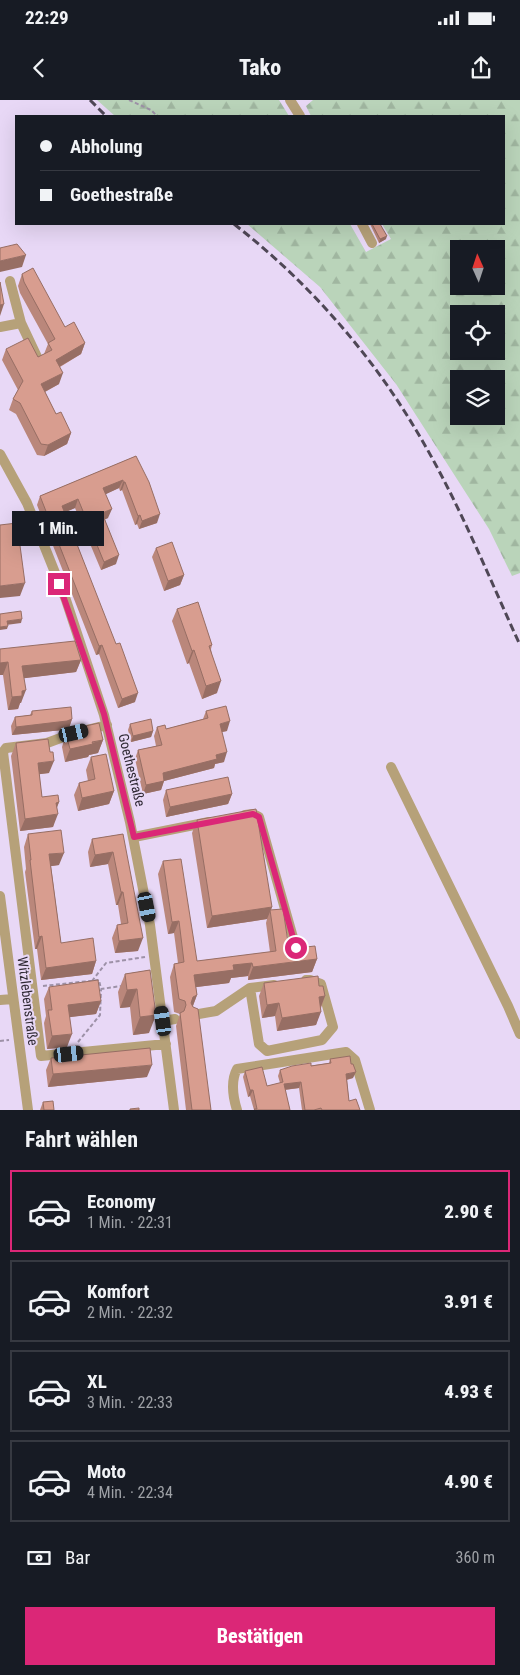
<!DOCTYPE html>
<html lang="de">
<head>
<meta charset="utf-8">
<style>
  :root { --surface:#171b24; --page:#20242c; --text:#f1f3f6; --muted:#9ea1a6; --line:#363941; --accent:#db2777 }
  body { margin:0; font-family:"Roboto Condensed",sans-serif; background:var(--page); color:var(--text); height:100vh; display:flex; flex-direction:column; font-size:19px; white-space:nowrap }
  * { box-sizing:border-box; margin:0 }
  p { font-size:16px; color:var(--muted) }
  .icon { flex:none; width:28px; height:28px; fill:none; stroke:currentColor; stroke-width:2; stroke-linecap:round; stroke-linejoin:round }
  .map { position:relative; height:1010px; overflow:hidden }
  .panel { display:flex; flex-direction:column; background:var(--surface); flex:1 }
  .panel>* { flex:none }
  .hud { position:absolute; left:15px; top:15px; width:490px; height:110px; border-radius:0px; box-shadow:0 5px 20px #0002; display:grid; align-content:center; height:110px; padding:0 25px; background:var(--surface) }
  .needle { width:32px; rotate:357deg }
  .buttons { position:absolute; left:450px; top:140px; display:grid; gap:10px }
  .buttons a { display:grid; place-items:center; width:55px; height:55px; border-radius:0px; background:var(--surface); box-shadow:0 5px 20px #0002; font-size:25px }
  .end { position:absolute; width:22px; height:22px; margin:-11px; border:6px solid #db2777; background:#fff; box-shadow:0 0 0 2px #fff }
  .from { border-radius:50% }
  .bubble { position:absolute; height:35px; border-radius:0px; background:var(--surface); box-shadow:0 5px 20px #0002; font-size:16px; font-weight:800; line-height:35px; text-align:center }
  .car { position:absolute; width:15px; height:30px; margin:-15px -8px; border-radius:6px; box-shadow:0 0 4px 1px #0007; background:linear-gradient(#222 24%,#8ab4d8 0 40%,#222 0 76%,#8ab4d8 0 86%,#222 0) }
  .hud b { display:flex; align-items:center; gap:18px; height:48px; font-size:19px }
  .hud b+b { border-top:1px solid var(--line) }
  .hud i { width:12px; height:12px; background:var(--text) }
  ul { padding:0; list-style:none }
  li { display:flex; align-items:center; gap:15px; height:82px; margin:0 10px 8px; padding:0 15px; border:2px solid var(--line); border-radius:0px }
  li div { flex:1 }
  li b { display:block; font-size:19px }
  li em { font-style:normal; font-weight:800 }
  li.selected { border-color:var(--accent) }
  li>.icon { width:45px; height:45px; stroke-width:1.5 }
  h2 { padding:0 25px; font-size:22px; line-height:60px }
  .pay { display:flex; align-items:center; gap:12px; height:55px; padding:0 25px; font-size:19px }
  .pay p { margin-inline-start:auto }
  .cta { display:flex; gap:10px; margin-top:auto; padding:10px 25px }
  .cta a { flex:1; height:58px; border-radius:0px; background:var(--accent); color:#fff; font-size:20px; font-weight:800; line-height:58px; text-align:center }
  .status { display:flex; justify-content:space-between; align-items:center; height:35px; padding:0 25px; background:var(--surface); direction:ltr }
  .status svg { height:14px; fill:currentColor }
  header { display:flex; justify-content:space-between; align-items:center; height:65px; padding:0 25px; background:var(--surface); font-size:22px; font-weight:800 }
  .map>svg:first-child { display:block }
  .forest { fill:url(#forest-firs); fill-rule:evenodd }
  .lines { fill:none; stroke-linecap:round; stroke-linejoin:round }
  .path { stroke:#9d91a7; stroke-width:2; stroke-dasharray:4 2.5; stroke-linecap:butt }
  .minor { stroke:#b6a179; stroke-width:10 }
  .rail { stroke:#4f4756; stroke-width:3; stroke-dasharray:8 4; stroke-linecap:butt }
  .wall { fill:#ba877b }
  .shaded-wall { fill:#976e64 }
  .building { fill:#d89d8f; stroke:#976e64 }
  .route { stroke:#db2777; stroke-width:6 }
  .labels { text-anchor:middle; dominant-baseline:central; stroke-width:4; stroke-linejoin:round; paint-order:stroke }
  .street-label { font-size:14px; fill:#2f2934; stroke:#e8d8f6 }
</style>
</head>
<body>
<div class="status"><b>22:29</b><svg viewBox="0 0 49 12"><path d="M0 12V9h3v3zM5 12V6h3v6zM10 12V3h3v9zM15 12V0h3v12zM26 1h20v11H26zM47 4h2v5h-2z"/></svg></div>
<header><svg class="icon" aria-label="back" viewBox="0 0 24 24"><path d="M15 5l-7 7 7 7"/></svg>Tako<svg class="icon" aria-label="share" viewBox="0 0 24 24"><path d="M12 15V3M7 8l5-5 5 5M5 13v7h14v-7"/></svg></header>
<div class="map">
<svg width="520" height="1010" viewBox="0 0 520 1010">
  <defs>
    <pattern id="forest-firs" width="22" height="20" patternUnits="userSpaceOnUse" patternTransform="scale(1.25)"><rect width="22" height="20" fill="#bad4ba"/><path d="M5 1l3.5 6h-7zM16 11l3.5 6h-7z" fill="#a0b6a0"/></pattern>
  </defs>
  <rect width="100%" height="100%" fill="#e8d8f6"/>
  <path class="forest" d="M97,0H279L289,16H115Z
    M313,0H520V473L512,476L489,429L396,284L320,187L247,124H350L366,152L391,139L382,124H504V16H311L306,6ZM459,149H496V186H459ZM459,214H496V251H459ZM459,279H496V316H459Z"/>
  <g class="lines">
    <path class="path" d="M129,0L151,10L157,16
      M92,881L106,863L145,857
      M43,886L99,880L101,889L121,886
      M0,941L9,940
      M78,942L100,915L101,890"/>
    <path class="minor" d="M290,0L300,16
      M362,124L372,143
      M10,181L21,223L37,257
      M0,227L21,223
      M0,354L27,403L66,500L104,615L130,722L150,825L174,1010
      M107,625L74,633L47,643L6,648L3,652L41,956L166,944
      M391,667L508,906L520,934
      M245,715L253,714L259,717L296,848
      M134,737L209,722
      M0,796L28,1010
      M250,888L259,944L267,951L322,940L333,927L321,884L310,880H306
      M0,900L13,899
      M193,915L216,911L250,888L274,885
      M163,921L175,919
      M237,1010C233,997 230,982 237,969L346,952L355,960L370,1010"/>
    <path class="rail" d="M90,0L106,16
      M234,124C307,181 369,251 416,330C457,398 487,473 520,545"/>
  </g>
  <path class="wall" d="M370,124H380L386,139L379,143Z
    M22,174L65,227L85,243L81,254L60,267L59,284L45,292L56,314L71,333L67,344L44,356L37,355L16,314L9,310L13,299L18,290L2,260L6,249L38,257L44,254L48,244L20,193L18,186Z
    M136,356L157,423L139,429L137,424L135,425L122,390L120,391L119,388L105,394L108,418L105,419L116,464L101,470L75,408L65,412L135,602L118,608L99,554L96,555L37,405L40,396Z
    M156,448L184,475L180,485L164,491L152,457Z
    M177,509L212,545L211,549L217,593L202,599L189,563L187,564L172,521Z
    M0,549L81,560L76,572L24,578L21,603H20L18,609L8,610L3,575H0Z
    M32,611L72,619L69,628L63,630L12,635L11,626L15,617L30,615Z
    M206,611L227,631L222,632L224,662L215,664L214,668L164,681L161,690L143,694L135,659L138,650L156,646L154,636L157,627L166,629L203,619Z
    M130,624L153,631L151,637L131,642L128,630Z
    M81,627L103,640L98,653L89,655L88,657L65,662L62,647L66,634L80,631Z
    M16,643L49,673L39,674L42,697L59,702L57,707L53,727L20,731L11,656Z
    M91,657L114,691L109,704L78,711L74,695L79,683L88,681L86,670Z
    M166,690L232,694L228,704L166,717L163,700Z
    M197,720L272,807L271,810L289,849L317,859L312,872L248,880V876L231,878L229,883L196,887L197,895L193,906L211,1010H186L176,926L180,914L174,912L170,877L174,864L178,863L174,833L168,834L158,774L163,761L197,861L270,852L266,823L267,819L207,828L192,733Z
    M28,734L59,765L51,766L61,843L96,861L92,874L41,880L37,849H35L25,772L26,769L24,747Z
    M123,734L138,851L115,853L112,838L117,825L121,824L118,805H116L108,764L90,767L88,752L92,739Z
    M150,870L149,933L133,935L130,907L120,908L118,892L125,874Z
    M264,883L319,886L325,896L321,908L316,925L277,931L275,916L262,918L259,896Z
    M49,887L101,901L96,914L69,917L67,947L47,949L44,923L46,916L44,899Z
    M51,958L147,977L48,987L46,970Z
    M330,959L353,978L347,980L349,1001L360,1010H302L299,988L285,990L290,1010H254L250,996L248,997L243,977L245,971L267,986L280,983L278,976L280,970L329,963Z
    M43,1002L54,1010H40Z"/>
  <path class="shaded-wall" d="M387,136L386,139L379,143L380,139Z
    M26,155L22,167L0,172V161Z
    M4,204L0,216V205Z
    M85,243L81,254L52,271L56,260Z
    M63,273L59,284L37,296L41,284Z
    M71,333L67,344L44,356L48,345Z
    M123,380L119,388L100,397L103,388Z
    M123,382H125L122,390L120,391Z
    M78,399L75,408L59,415L62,406Z
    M112,409L108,418L99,422L102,413Z
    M160,414L157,423L139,429L142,421Z
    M140,415L137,424L135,425L138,416Z
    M119,455L116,464L101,470L104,462Z
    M184,475L180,485L164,491L168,481Z
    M25,483L20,496L0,498V486Z
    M22,519L21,523L6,525L7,521Z
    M8,526L7,529L0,530V527Z
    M102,545L99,554L96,555L99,546Z
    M194,550L189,563L187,564L192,551Z
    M81,560L76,572L18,579L22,566Z
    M8,562L3,575H0V563Z
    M221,581L217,593L202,599L206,586Z
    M26,590L21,603H20L18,609L8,610L12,597L22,591Z
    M138,593L135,602L118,608L122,599Z
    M72,619L69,628L63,630L12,635L16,627Z
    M230,621L227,631L216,633L220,624Z
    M153,631L151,637L131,642L133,636Z
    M103,640L98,653L89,655L88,657L65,662L70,649Z
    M227,652L224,662L215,664L214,668L164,681L161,690L143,694L146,685L163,673L216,655Z
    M54,661L49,673L33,675L38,663Z
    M114,691L109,704L78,711L82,698Z
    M232,694L228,704L166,717L170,707Z
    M59,702L54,715L58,714L53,727L20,731L25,719L56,703Z
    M113,752L108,764L90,767L95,755Z
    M64,753L59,765L45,767L49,754Z
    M121,792H123L118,805H116Z
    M272,807L267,819L207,828L212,816Z
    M179,821L174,833L168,834L172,822Z
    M42,836L37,849H35L39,837Z
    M143,838L138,851L115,853L119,841Z
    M317,859L312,872L248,880L253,867Z
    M96,861L92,874L41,880L46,868Z
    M252,863L248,876L231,878L229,883L189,888L194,875L233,865Z
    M137,889L130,907L120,908L127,890Z
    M197,895L192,908L188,910L193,897Z
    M325,896L320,909L319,897Z
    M101,901L96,914L63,918L68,905Z
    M279,903L275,916L262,918L267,905Z
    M321,912L316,925L277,931L282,918Z
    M156,915L149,933L133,935L140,917Z
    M72,934L67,947L47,949L52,936Z
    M152,965L147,977L48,987L53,974Z
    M356,972L353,978L344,980L346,974Z
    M301,982L299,988L282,990L284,984Z
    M250,990H253L250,996L248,997Z"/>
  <path class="building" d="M372,124H380L387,136L380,139Z
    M17,144L26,155L0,161V148Z
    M33,168L65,227L74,222L85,243L56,260L63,273L41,284L56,314L61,312L71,333L48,345L41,344L20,303L13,299L23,281L6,249L28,238L38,257L52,250L48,243L55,239L24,182L22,174Z
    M0,182L4,204L0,205Z
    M136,356L149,382L160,414L142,421L140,415L138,416L125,382H123V380L103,388L112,409L102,413L119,455L104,462L78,399L62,406L116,544L120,543L138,593L122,599L102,545L99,546L40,396Z
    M17,423L25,483L0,486V425Z
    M172,442L184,475L168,481L156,448Z
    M198,502L212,545L209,546L221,581L206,586L194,550L192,551L177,509Z
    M21,511L22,519L7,521L8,526L0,527V514Z
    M75,541L81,560L22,566L26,590L22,591V596L12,597L8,562L0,563V549Z
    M226,606L230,621L220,624L227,652L216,655L217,659L163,673L164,681L146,685L138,650L162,645L157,627L165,625L166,629L208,618L206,611Z
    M71,607L72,619L67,621L16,627L15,617L32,615V611Z
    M151,619L153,631L133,636L130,624Z
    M99,623L103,640L92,642L93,644L70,649L66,634L82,630L81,627Z
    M48,639L50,652H53L54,661L38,663L42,697L58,695L59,702L56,703L58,714L25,719L16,643Z
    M106,654L114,691L82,698L79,683L95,679L91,657Z
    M228,677L232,694L170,707L166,690Z
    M256,709L272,807L212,816L197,720Z
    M61,730L64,753L49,754L61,843L93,838L96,861L46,868L42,836L39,837L30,760H31L28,734Z
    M123,734L143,838L119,841L117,825L128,823L123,792H121L113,752L95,755L92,739Z
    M181,759L197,861L276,851L270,810L283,809L289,849L315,846L317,859L253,867L252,863L233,865L234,870L194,875L197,895L193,897L191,903L193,907L198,909L211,1010H192L180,913L184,911L186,905L185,901L179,899L174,864L184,862L179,821L172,822L163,761Z
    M150,870L156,915L140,917L137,889L127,890L125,874Z
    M318,876L319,886H323L325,896L319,897L321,912L282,918L279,903L267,905L264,883Z
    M98,880L101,901L68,905L72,934L52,936L48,910H52L49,887Z
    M150,948L152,965L53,974L51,958Z
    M350,956L351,964H353L356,972L346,974L349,1001L356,999L360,1010H322L321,1008L314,1010H305L301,982L284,984L290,1010H255L254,1009H257L253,990H250L245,971L262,967L267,986L283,982L280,970L292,966L311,963V966L331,963L330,959Z
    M53,1001L54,1010H44L43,1002Z
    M139,1008V1010H130V1009Z"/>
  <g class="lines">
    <path class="route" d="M59,484L104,614L134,737L253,714L259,717L296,848"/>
  </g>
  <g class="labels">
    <g class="street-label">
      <text transform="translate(132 670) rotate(76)">Goethestraße</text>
      <text transform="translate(28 901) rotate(83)">Witzlebenstraße</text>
    </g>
  </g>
</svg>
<div class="buttons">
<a><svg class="needle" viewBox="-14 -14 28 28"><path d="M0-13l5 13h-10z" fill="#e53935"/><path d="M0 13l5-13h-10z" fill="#9ea1a6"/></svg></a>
<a><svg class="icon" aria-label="locate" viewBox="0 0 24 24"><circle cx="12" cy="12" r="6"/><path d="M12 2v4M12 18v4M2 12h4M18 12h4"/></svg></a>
<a><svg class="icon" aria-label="layers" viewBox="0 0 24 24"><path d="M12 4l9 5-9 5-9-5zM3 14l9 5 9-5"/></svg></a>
</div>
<i class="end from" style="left:296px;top:848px"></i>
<i class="end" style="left:59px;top:484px"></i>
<div class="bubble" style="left:12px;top:411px;width:92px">1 Min.</div>
<i class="car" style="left:74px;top:633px;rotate:77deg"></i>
<i class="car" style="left:147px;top:807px;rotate:169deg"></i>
<i class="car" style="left:163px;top:921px;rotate:352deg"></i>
<i class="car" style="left:69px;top:954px;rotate:84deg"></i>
<div class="hud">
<b><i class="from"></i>Abholung</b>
<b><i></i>Goethestraße</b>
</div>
</div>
<section class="panel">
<h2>Fahrt wählen</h2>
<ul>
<li class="selected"><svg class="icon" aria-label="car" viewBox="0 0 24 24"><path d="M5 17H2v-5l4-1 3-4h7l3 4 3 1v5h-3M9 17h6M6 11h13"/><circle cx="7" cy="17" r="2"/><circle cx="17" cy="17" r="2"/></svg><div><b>Economy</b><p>1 Min. · 22:31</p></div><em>2.90 €</em></li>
<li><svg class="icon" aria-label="car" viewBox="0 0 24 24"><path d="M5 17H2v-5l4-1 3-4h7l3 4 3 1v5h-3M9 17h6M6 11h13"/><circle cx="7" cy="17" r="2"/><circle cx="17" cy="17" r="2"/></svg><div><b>Komfort</b><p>2 Min. · 22:32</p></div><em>3.91 €</em></li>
<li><svg class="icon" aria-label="car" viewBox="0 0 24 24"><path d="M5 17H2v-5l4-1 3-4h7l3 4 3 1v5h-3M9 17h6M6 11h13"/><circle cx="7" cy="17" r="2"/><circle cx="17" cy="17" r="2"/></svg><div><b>XL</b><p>3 Min. · 22:33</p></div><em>4.93 €</em></li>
<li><svg class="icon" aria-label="car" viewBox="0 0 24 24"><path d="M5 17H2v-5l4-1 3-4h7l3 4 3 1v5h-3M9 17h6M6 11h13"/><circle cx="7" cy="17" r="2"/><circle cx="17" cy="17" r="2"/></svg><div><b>Moto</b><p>4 Min. · 22:34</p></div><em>4.90 €</em></li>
</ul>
<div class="pay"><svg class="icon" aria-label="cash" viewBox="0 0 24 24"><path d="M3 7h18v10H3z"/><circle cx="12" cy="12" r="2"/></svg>Bar<p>360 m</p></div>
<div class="cta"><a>Bestätigen</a></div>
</section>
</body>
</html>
